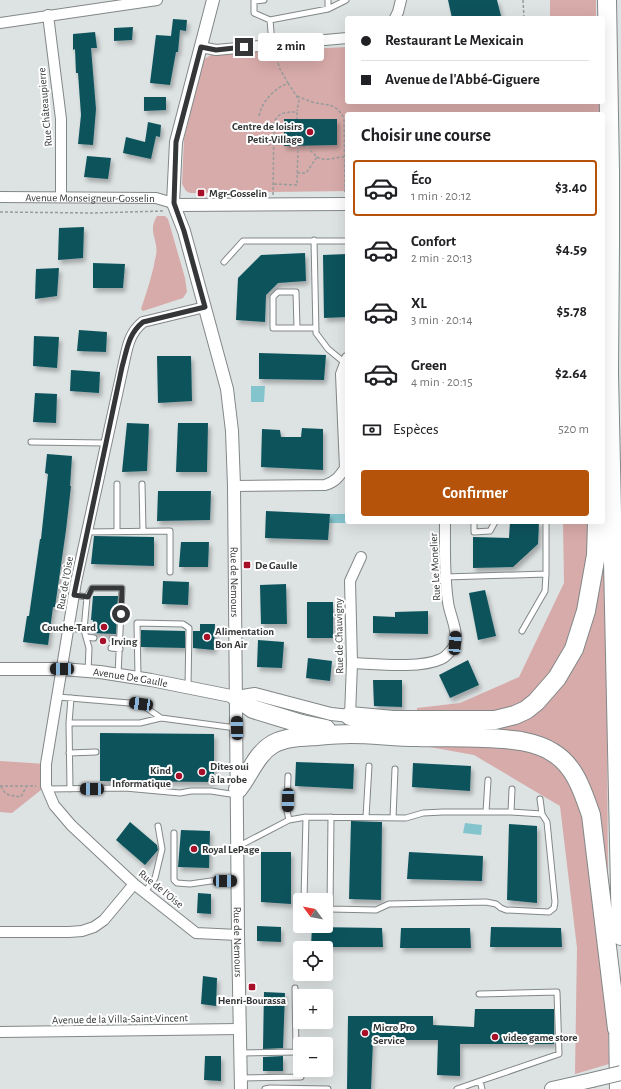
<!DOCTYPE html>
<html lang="fr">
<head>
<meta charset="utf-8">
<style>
  :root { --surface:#fff; --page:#f6f6f6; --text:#202124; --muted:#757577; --line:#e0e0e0; --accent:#b45309 }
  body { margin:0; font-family:"Alegreya Sans",sans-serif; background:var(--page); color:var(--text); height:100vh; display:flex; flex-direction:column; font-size:15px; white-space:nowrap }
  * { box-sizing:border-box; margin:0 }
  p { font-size:13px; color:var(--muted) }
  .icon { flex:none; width:22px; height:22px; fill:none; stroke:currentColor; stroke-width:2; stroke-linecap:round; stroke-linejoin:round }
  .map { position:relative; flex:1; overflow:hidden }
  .panel { position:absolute; left:345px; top:112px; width:260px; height:412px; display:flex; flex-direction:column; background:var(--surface); border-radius:4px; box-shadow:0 4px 16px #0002 }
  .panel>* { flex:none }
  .banner { position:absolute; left:345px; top:16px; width:260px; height:88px; border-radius:4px; box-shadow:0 4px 16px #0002; display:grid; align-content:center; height:88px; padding:0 16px; background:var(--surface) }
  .needle { width:26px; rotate:302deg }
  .buttons { position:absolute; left:293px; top:893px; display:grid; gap:8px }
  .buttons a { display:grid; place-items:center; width:40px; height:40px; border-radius:4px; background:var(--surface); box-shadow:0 4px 16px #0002; font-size:20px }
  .end { position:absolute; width:18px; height:18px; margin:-9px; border:5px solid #343637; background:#fff; box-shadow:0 0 0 2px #fff }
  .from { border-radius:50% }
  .bubble { position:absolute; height:28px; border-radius:4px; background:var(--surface); box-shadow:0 4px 16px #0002; font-size:13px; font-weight:600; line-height:28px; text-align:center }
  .car { position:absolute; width:12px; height:24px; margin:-12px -6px; border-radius:5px; box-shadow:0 0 3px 1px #0007; background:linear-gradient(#222 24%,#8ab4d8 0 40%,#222 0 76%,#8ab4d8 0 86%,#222 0) }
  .banner b { display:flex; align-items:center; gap:14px; height:38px; font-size:15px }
  .banner b+b { border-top:1px solid var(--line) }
  .banner i { width:10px; height:10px; background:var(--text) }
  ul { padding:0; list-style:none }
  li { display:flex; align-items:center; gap:12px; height:56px; margin:0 8px 6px; padding:0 8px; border:2px solid transparent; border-radius:4px }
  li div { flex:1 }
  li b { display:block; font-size:15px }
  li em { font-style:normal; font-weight:600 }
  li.selected { border-color:var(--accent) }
  li>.icon { width:36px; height:36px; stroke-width:1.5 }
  h2 { padding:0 16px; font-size:18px; line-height:48px }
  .pay { display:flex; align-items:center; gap:10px; height:44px; padding:0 16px; font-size:15px }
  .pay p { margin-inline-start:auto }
  .primary-button { display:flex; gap:8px; margin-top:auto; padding:8px 16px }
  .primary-button a { flex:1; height:46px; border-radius:4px; background:var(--accent); color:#fff; font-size:16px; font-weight:600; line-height:46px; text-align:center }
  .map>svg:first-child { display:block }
  .green { fill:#d7aba9 }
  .water { fill:#84c4cd }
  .building { fill:#0b535c; filter:url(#shadow) }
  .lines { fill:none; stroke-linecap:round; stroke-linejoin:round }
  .service-casing { stroke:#828788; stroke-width:7 }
  .minor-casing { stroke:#828788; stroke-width:12 }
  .tertiary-casing { stroke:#828788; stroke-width:14 }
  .secondary-casing { stroke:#828788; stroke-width:16 }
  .motorway-casing { stroke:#828788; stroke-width:20 }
  .path { stroke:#979b9c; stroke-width:1.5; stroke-dasharray:3 2; stroke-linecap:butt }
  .service { stroke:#fff; stroke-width:5 }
  .minor { stroke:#fff; stroke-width:10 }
  .tertiary { stroke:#fff; stroke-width:12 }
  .secondary { stroke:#fff; stroke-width:14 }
  .motorway { stroke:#fff; stroke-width:18 }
  .secondary-bridge-casing { stroke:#828788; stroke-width:16; stroke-linecap:butt }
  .motorway-bridge-casing { stroke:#828788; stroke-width:20; stroke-linecap:butt }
  .secondary-bridge { stroke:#fff; stroke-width:14 }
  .motorway-bridge { stroke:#fff; stroke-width:18 }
  .route { stroke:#343637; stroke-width:5 }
  .poi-dot { fill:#a81029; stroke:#fff; stroke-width:1.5 }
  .labels { text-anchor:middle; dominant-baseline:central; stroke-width:4; stroke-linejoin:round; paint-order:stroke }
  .street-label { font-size:11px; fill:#343637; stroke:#fff }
  .poi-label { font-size:11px; font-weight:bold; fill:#343637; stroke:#fff; text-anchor:start }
</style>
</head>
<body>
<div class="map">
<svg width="621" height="1089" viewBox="0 0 621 1089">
  <defs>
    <filter id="shadow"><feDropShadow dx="2.5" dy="4" stdDeviation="2" flood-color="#0004"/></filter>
  </defs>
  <rect width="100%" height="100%" fill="#dde2e3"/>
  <path class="green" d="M550,0H596V18H550Z
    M347,47V102H599V114H347V191L190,193L186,191L182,184L184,139L204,59L213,54Z
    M157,216H165L168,219L185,278L187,292L183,298L143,311L141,309C147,291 153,273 156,255C159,240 147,232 157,216Z
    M563,522H593L583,590L569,644L537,693L505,712L417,717V708L460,703L519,677L564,583Z
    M598,565L606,567L608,880L579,772L497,734V727L551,694Z
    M413,744H515L562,764L583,801L606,955L609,1064L575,1074L577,948L560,806L474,755Z
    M0,761L46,764V786L12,813L0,812Z"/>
  <path class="water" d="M251,386H265L264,402H251Z
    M330,514H347V523H329Z
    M465,823L482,825L481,835L463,833Z"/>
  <path class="building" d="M448,0H497L501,16L492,18H452Z
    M173,19L187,20L186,31L180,30L178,52H176L170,85L150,83L156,35L171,36Z
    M133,27L132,40L114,41V28Z
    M95,32L97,48H91L96,109L93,145L78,144L81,115L78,73H76L75,49L73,50V34Z
    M144,97H166V110L144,111Z
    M284,119H337V145L284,146Z
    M148,122L161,125L160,137L156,136L151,159L123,153L126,137L145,142Z
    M87,156L111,158L108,179L84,177Z
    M84,227L83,258L58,260L59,228Z
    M305,253L306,281L278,283L266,295L265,322L236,320L238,278L261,255Z
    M347,254V317L324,318L323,255Z
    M93,263L125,264L123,288H93Z
    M59,268L57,296L35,299L36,269Z
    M79,330L107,332L106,352L77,351Z
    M34,336L59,337L57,368L33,366Z
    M259,353L326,355L324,380L259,379Z
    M157,356H191L192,401L158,403Z
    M71,370L100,372L99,393L70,391Z
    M35,393L57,394L56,423L33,422Z
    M127,423L149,424L147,471L122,472Z
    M178,423H208L207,472H176Z
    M302,428L323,429V470L261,467L262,429L280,430L281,437H301Z
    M47,454L72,456L70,486H71L66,530L55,607H53L48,645L23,642L27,616H29L40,539H41L48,474L45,473Z
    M158,491H211L210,520L157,521Z
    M266,511L330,514L328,540L265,538Z
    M510,522H539L538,544L513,567L473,568V537L509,538Z
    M94,536L154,537V566L91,564Z
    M181,542H209L208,567H179Z
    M163,581L189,582L188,605L162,604Z
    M286,584L287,624H261L260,585Z
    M485,590L496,636L478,640L469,593Z
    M93,596H118L116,634L92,633L93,620H91Z
    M307,602H333V638H307Z
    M428,611V634L373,633V616L395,617V612Z
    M200,624H215L214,650L193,648V631H200Z
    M141,630L185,631V648L141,647Z
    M258,640L284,642L282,668L257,667Z
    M308,658L332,661L330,681L306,678Z
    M468,660L479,685L450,698L439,675Z
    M373,680H402V707L374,706Z
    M100,733L214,734V782L100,781Z
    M296,762L354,764L353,789L295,786Z
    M413,763L471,766L470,791L412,787Z
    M351,821L382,822L381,900L349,899Z
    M130,822L157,845L158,850L145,865L116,840Z
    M509,824L537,826V903L507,900Z
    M181,830L210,831L209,868L178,867Z
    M261,852H291V904L261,902Z
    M409,852L483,856L482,881L407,879Z
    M198,893L211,894V914L197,913Z
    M257,926L281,927V942L257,941Z
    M312,927L382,928L383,947H311Z
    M491,927L561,928L562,947H490Z
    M401,928H470L471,948H400Z
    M203,976L217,978L216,1006L201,1004Z
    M264,992L285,993L283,1048L263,1049Z
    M475,1009H554V1044H460V1076L437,1075L438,1040H373L371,1089H347L348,1016H433V1025L474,1027Z
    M205,1056H221V1081L204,1080Z
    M283,1056V1071H263V1057Z"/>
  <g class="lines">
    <g class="service-casing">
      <path id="service" d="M264,0L254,1V13L270,20L328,9V0
        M328,9L346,0
        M270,20L272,44
        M314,240L316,333L328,349L345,363
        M224,262L243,241H347
        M297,328L296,292H278L273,297V328H316
        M31,442L106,443
        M142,484L143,531
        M474,522V532L490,531L495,522
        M117,531V484
        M87,532L170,531V572
        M445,577L546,574V522
        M74,595L87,597L92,588H122L118,675
        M87,597L84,630L89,648L88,671
        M69,628L84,630
        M522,631L545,591L546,574
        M87,637L94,638
        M112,639H120
        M111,648L120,649
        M138,677L137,623L183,624L189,628L188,686
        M58,697L141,704L161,718L236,728
        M71,698L69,723H140L161,718
        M69,723L70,789
        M69,753L96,752
        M288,776L287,811L289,820
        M48,789L125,788L180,793L191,791H211L237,795
        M540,799L542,814
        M486,812L488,780
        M511,812L512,789
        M366,817L369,766
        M393,818L395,769
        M174,833V880L177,883L190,884L211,881H237
        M239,846L289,820L306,817L406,818L423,813L443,812H511L542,814L547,822L555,902L554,908L549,912L506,910L501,908L496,904L486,902L389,904L376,910L330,909L331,817
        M145,892L155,878L162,849L158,826
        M304,900L306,817
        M479,994L557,992L559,1054L480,1081L482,1089
        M241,1053L296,1052L295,988
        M242,1078L301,1077V1070
        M265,1089L270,1088L328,1089
        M457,1089L480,1081"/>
    </g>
    <g class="minor-casing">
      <g id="minor">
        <path d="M48,15L61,119V197"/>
        <path d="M395,18L398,12L401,0"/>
        <path d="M0,23L157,0"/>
        <path d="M201,47L216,50L347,38"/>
        <path id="s1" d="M0,197L156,198L173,203"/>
        <path d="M205,307L143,322C128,334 127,350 123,367L76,582L46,764V786L54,805L71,825L134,884L196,933L238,935"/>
        <path d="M234,486L325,485C335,482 339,477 345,468L341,374L347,358"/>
        <path d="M352,663C376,664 420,669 441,659C446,657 453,649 455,644C459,632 449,613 448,602C444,575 445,549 445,522"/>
        <path d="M350,716L352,663L350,581L361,557"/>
        <path d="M0,932H69L82,931L94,927L104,920L134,884"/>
        <path d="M0,1032L240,1029"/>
      </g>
    </g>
    <g class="tertiary-casing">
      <g id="tertiary">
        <path id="s2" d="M213,0L176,142L173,203L184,231L227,389L232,431L234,486L238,935L241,1089"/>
        <path d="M173,203L177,205L347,204"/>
        <path id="s3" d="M0,669H62L100,672L151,680L236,697L255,694L331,714L350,716"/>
      </g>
    </g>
    <g class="secondary-casing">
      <path id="secondary" d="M552,1089L592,1080"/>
    </g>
    <g class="motorway-casing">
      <path id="motorway" d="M607,0L610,172
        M610,244L609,373L621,936
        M236,697L253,709L302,724L326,729
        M350,716L393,720H495L515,715L526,710L536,702L557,678L574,649L586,611L596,555L597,522
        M238,789C250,774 256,754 273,744C286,737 302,737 317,736C328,735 340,734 351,734C373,734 395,737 417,737C451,738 487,736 521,741C531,743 543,746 552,752C575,765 583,792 591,815L617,1029
        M618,1018L619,1089"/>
    </g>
    <path class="path" d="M523,0L524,18
      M288,83L299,100L297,111
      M297,96C302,98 307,100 312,102C327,106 335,102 344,118L345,192
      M259,116C262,101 274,89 288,83L280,69L275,54
      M267,145L284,144
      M317,157C325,162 335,157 344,157
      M297,173H306L317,157L306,146
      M274,184L297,185L298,146
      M273,195L274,123C278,112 286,112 297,112V119
      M0,212L93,213L164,211
      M0,786H36
      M1,786C6,797 10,795 21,797L26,787"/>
    <use href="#service" class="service"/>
    <use href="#minor" class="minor"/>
    <use href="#tertiary" class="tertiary"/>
    <use href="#secondary" class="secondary"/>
    <use href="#motorway" class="motorway"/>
    <g class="secondary-bridge-casing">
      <path id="secondary-bridge" d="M592,1080L621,1073"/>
    </g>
    <g class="motorway-bridge-casing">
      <path id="motorway-bridge" d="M610,244V172"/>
    </g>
    <use href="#secondary-bridge" class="secondary-bridge"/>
    <use href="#motorway-bridge" class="motorway-bridge"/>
  </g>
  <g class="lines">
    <path class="route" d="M121,614L122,588H92L88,597L74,595L122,367C127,350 128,334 143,322L205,307L184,231L174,203L176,142L201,47L216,50L244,47"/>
  </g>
  <g class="poi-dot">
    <circle cx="310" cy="132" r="4"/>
    <rect x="197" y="189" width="8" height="8" rx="2"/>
    <rect x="243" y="561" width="8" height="8" rx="2"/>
    <circle cx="104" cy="627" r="4"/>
    <circle cx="207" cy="637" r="4"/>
    <circle cx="103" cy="641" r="4"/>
    <circle cx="202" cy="772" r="4"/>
    <circle cx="179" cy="776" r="4"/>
    <circle cx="194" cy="849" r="4"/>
    <rect x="248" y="983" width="8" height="8" rx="2"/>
    <circle cx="365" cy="1033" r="4"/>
    <circle cx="495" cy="1037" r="4"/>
  </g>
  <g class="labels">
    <g class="street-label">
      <text transform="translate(45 107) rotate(-95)">Rue Châteaupierre</text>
      <text stroke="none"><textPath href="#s1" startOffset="90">Avenue Monseigneur-Gosselin</textPath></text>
      <text transform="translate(435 567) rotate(-93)">Rue Le Monelier</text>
      <text stroke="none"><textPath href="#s2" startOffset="595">Rue de Nemours</textPath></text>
      <text transform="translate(65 583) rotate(-80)">Rue de l'Oise</text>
      <text transform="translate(339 636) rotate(-91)">Rue de Chauvigny</text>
      <text stroke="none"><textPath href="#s3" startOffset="131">Avenue De Gaulle</textPath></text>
      <text transform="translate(161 889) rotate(39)">Rue de l'Oise</text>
      <text stroke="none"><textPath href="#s2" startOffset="955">Rue de Nemours</textPath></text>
      <text transform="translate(120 1019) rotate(-1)">Avenue de la Villa-Saint-Vincent</text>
    </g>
    <g class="poi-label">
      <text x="302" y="126" text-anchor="end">Centre de loisirs<tspan x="302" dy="13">Petit-Village</tspan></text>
      <text x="209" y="193">Mgr-Gosselin</text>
      <text x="255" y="565">De Gaulle</text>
      <text x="96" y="627" text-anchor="end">Couche-Tard</text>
      <text x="215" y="631">Alimentation<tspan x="215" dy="13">Bon Air</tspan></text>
      <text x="111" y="641">Irving</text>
      <text x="210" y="766">Dites oui<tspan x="210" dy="13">à la robe</tspan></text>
      <text x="171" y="770" text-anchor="end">Kind<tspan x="171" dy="13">Informatique</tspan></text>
      <text x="202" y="849">Royal LePage</text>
      <text x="252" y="1000" text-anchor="middle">Henri-Bourassa</text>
      <text x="373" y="1027">Micro Pro<tspan x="373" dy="13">Service</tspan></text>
      <text x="503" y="1037">video game store</text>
    </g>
  </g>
</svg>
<div class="buttons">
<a><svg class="needle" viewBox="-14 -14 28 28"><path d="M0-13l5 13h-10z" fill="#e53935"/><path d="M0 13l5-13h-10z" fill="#757577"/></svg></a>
<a><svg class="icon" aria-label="locate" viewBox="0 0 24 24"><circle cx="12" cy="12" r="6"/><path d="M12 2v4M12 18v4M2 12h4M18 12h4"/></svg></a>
<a>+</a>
<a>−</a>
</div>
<i class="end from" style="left:121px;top:614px"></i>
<i class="end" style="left:244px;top:47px"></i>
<div class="bubble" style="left:258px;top:33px;width:66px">2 min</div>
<i class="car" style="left:455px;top:643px;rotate:4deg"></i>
<i class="car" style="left:62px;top:669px;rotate:270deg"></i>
<i class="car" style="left:141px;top:704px;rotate:278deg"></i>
<i class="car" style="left:237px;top:728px;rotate:359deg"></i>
<i class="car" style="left:92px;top:789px;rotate:270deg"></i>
<i class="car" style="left:288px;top:800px;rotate:181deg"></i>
<i class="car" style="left:225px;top:881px;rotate:90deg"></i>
<div class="banner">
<b><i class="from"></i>Restaurant Le Mexicain</b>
<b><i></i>Avenue de l'Abbé-Giguere</b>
</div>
<section class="panel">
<h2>Choisir une course</h2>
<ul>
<li class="selected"><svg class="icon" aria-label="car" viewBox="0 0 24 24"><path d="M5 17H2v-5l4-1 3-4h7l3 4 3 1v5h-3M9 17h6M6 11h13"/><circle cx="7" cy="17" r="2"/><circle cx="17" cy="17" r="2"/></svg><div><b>Éco</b><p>1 min · 20:12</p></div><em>$3.40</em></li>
<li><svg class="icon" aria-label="car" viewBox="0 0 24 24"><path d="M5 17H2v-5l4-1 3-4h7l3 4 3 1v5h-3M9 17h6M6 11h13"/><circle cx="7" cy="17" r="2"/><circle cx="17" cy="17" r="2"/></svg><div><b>Confort</b><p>2 min · 20:13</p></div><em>$4.59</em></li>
<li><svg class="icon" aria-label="car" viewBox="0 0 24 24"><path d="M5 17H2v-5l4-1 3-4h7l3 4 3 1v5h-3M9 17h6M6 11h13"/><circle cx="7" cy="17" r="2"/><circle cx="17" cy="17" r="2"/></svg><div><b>XL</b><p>3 min · 20:14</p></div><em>$5.78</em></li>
<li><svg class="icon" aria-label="car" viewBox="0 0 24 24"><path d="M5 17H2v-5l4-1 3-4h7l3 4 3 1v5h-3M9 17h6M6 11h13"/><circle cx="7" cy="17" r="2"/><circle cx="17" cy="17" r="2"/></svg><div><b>Green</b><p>4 min · 20:15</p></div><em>$2.64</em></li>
</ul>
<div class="pay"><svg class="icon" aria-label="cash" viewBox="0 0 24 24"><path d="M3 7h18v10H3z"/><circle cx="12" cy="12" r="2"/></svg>Espèces<p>520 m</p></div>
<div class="primary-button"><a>Confirmer</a></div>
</section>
</div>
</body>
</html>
